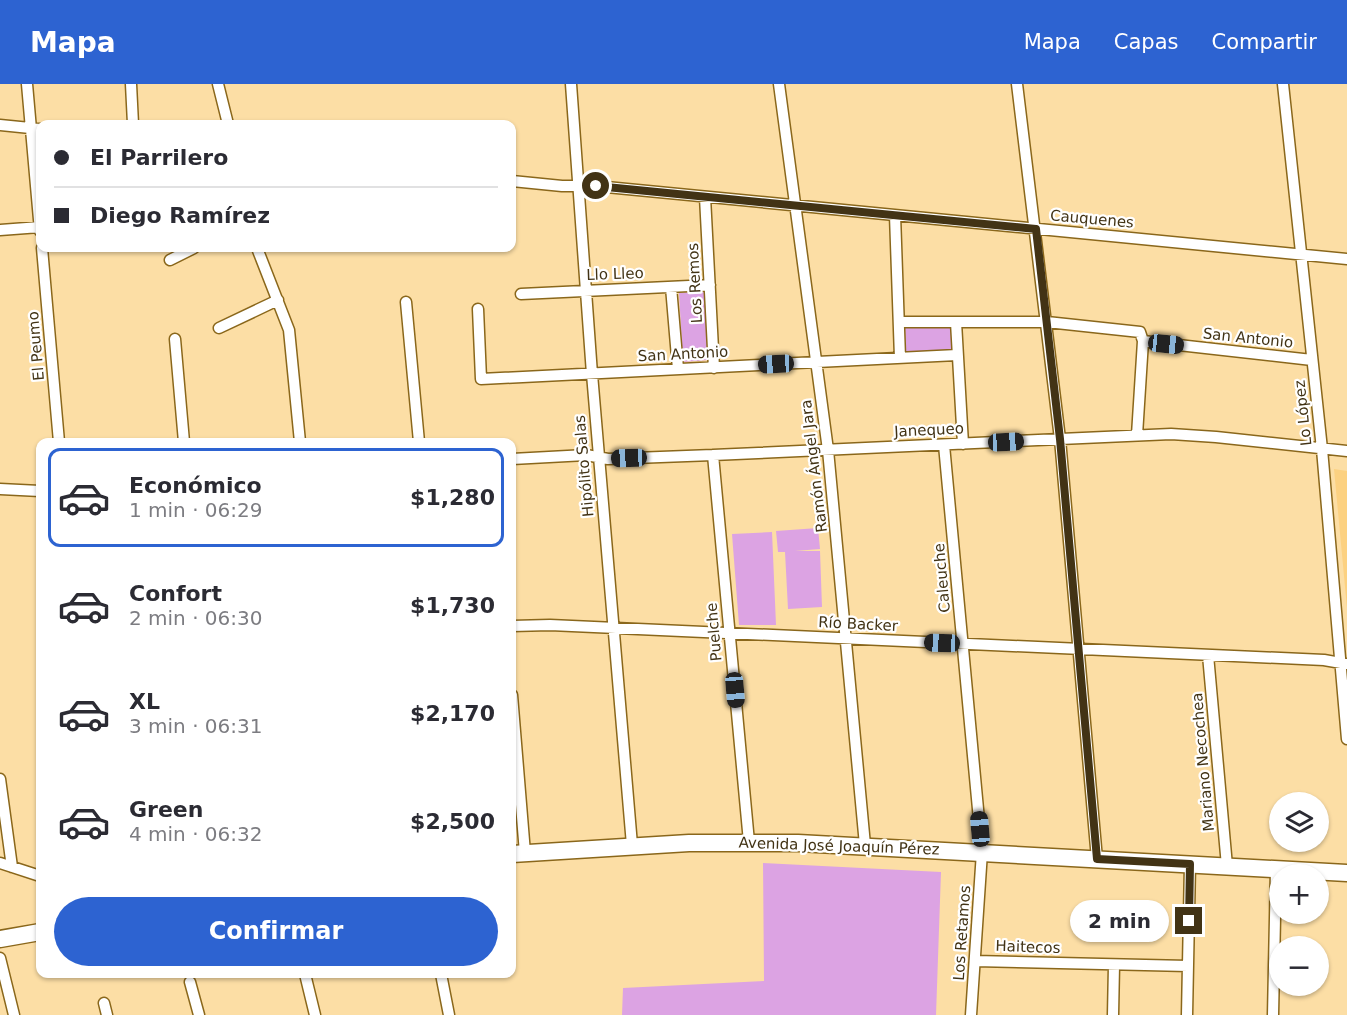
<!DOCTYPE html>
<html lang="es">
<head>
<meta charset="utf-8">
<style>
  :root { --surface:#fff; --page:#f7f7f7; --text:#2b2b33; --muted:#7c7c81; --line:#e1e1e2; --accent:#2d63d1 }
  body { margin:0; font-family:"DejaVu Sans",sans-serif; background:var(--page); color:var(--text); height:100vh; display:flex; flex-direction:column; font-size:22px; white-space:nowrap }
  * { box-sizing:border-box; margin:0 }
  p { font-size:20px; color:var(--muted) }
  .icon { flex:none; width:33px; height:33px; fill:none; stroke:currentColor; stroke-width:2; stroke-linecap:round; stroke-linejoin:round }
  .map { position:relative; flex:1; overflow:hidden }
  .panel { position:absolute; left:36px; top:354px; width:480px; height:540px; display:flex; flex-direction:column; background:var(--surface); border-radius:12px; box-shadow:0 2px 4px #0004 }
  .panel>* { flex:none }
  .guide { position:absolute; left:36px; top:36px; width:480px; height:132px; border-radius:12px; box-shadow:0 2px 4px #0004; display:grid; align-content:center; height:132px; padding:0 18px; background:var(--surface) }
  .controls { position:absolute; left:1269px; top:708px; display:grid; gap:12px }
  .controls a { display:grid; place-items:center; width:60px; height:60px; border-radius:50%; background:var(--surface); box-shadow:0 2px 4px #0004; font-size:30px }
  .end { position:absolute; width:27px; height:27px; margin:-14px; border:8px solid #423315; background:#fff; box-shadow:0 0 0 3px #fff }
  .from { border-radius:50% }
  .bubble { position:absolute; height:42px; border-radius:21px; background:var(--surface); box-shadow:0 2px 4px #0004; font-size:20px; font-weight:700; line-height:42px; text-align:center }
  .car { position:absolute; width:18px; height:36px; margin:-18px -9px; border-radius:8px; box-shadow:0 0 4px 2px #0007; background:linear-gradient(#222 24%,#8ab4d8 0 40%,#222 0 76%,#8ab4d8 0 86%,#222 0) }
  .guide b { display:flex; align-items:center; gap:21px; height:57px; font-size:22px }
  .guide b+b { border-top:2px solid var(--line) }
  .guide i { width:15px; height:15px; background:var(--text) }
  ul { padding:10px 0 0; list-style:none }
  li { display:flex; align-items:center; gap:18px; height:99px; margin:0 12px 9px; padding:0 6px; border:3px solid transparent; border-radius:12px }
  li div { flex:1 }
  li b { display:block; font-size:22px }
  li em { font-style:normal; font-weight:700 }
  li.on { border-color:var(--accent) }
  li>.icon { width:54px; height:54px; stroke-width:1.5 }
  .primary-button { display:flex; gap:12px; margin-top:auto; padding:12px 18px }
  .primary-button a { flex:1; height:69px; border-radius:36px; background:var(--accent); color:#fff; font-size:24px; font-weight:700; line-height:69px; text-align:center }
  header { display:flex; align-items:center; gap:36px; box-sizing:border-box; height:84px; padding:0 30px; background:var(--accent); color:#fff }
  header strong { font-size:28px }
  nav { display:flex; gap:33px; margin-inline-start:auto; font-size:21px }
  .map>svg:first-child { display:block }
  .built { fill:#fcd181 }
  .green { fill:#dca3e3 }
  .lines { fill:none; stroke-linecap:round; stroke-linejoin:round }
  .minor-casing { stroke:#8a671b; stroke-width:13 }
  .primary-casing { stroke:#8a671b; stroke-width:19 }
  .minor { stroke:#fff; stroke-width:10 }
  .primary { stroke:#fff; stroke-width:16 }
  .route { stroke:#423315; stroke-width:8 }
  .labels { text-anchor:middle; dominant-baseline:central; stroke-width:4.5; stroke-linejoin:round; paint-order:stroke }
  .street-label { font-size:15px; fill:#423315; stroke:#fff }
</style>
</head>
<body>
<header>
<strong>Mapa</strong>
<nav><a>Mapa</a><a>Capas</a><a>Compartir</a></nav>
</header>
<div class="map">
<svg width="1347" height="931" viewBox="0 0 1347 931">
  <rect width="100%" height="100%" fill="#fcdea5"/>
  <path class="built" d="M1334,385L1347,387V524Z"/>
  <path class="green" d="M704,207L708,276L683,278L679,209Z
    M905,243H953L954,267L906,269Z
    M818,444L820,465L795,467H820L822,523L788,525L785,468H778L776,447Z
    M772,448L776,541H739L732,450Z
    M763,779L941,788L936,931H622L623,904L764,897Z"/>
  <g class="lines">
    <g class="minor-casing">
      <path id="minor" d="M27,0L40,147
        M131,0L133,40
        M218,0L228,40
        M571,0L592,290L632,761
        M779,0L828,366L865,761
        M1017,0L1060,355L1097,775
        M1283,0L1322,365L1347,655
        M0,41L40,45
        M512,97L562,102H596L1347,175
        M705,113L714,284
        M895,131L900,274
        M0,146L40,143
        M42,164L59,358
        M257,164L289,246L300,358
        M170,176L194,164
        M671,203L678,285
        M521,210L710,201
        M406,218L419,358
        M478,225L481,295L957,271
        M899,238H1047L1140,248L1143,257L1137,351
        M956,238L963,360
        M219,244L278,216
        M175,255L184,358
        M1143,257L1312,276
        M944,361L982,768L971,931
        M713,371L749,758
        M512,375L586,371L608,375L713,371L1171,350L1216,353L1347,367
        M0,405L40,407
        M512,542L550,541L1324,576L1347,580
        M1208,571L1227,782
        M512,611L525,769
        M0,695L12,783
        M0,779L40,792
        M0,874L14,931
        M975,877L1188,882
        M305,890L315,931
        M441,890L449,931
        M190,898L199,931
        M104,919L107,931
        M1113,931L1114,881
        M1187,931L1190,780
        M1273,931L1276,785"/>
    </g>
    <g class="primary-casing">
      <path id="primary" d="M512,770L689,759H798L1347,789
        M0,855L40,848"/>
    </g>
    <use href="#minor" class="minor"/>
    <use href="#primary" class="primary"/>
  </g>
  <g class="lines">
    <path class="route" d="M596,102L1036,145L1060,355L1097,775L1190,780L1189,837"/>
  </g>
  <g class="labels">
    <g class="street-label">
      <text transform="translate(1092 135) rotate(5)">Cauquenes</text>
      <text transform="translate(615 190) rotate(-2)">Llo Lleo</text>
      <text transform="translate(695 199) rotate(-93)">Los Remos</text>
      <text transform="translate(1248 254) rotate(6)">San Antonio</text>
      <text transform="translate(36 262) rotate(-95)">El Peumo</text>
      <text transform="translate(683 270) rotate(-3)">San Antonio</text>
      <text transform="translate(1303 329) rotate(-96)">Lo López</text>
      <text transform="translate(929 346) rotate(-3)">Janequeo</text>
      <text transform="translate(584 382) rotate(-95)">Hipólito Salas</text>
      <text transform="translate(814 382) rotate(-97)">Ramón Ángel Jara</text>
      <text transform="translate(942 494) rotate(-95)">Caleuche</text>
      <text transform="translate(858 540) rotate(3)">Río Backer</text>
      <text transform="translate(714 548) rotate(-95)">Puelche</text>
      <text transform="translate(1203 678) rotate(-95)">Mariano Necochea</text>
      <text transform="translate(839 762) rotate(2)">Avenida José Joaquín Pérez</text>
      <text transform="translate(962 849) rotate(-86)">Los Retamos</text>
      <text transform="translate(1028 863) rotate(2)">Haitecos</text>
    </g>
  </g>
</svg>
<div class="controls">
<a><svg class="icon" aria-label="layers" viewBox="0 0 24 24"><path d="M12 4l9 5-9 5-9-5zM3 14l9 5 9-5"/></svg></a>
<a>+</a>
<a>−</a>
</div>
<i class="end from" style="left:596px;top:102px"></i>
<i class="end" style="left:1189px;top:837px"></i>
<div class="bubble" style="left:1070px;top:816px;width:99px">2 min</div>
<i class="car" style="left:1166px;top:260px;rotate:96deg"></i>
<i class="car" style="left:776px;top:280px;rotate:267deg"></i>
<i class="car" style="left:1006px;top:358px;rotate:87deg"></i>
<i class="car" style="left:629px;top:374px;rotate:268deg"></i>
<i class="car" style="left:942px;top:559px;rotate:272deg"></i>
<i class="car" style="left:735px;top:606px;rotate:175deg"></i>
<i class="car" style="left:980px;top:745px;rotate:355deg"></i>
<div class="guide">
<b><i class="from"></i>El Parrilero</b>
<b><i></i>Diego Ramírez</b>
</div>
<section class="panel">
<ul>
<li class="on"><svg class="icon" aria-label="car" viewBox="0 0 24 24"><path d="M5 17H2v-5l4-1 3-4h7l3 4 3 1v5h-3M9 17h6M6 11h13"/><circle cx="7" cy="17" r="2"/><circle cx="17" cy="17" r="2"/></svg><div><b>Económico</b><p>1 min · 06:29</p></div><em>$1,280</em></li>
<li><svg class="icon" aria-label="car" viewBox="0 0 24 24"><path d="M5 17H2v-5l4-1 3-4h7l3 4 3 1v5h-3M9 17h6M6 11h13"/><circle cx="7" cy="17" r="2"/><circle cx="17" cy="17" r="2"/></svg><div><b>Confort</b><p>2 min · 06:30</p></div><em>$1,730</em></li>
<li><svg class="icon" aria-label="car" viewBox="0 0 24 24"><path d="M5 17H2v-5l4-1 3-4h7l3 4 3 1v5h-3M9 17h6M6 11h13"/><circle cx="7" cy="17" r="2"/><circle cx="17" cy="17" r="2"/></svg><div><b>XL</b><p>3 min · 06:31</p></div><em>$2,170</em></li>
<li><svg class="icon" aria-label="car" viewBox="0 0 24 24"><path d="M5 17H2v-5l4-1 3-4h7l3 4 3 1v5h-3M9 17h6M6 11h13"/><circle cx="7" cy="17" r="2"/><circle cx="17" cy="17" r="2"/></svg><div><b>Green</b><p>4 min · 06:32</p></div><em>$2,500</em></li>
</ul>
<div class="primary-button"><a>Confirmar</a></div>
</section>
</div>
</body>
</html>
